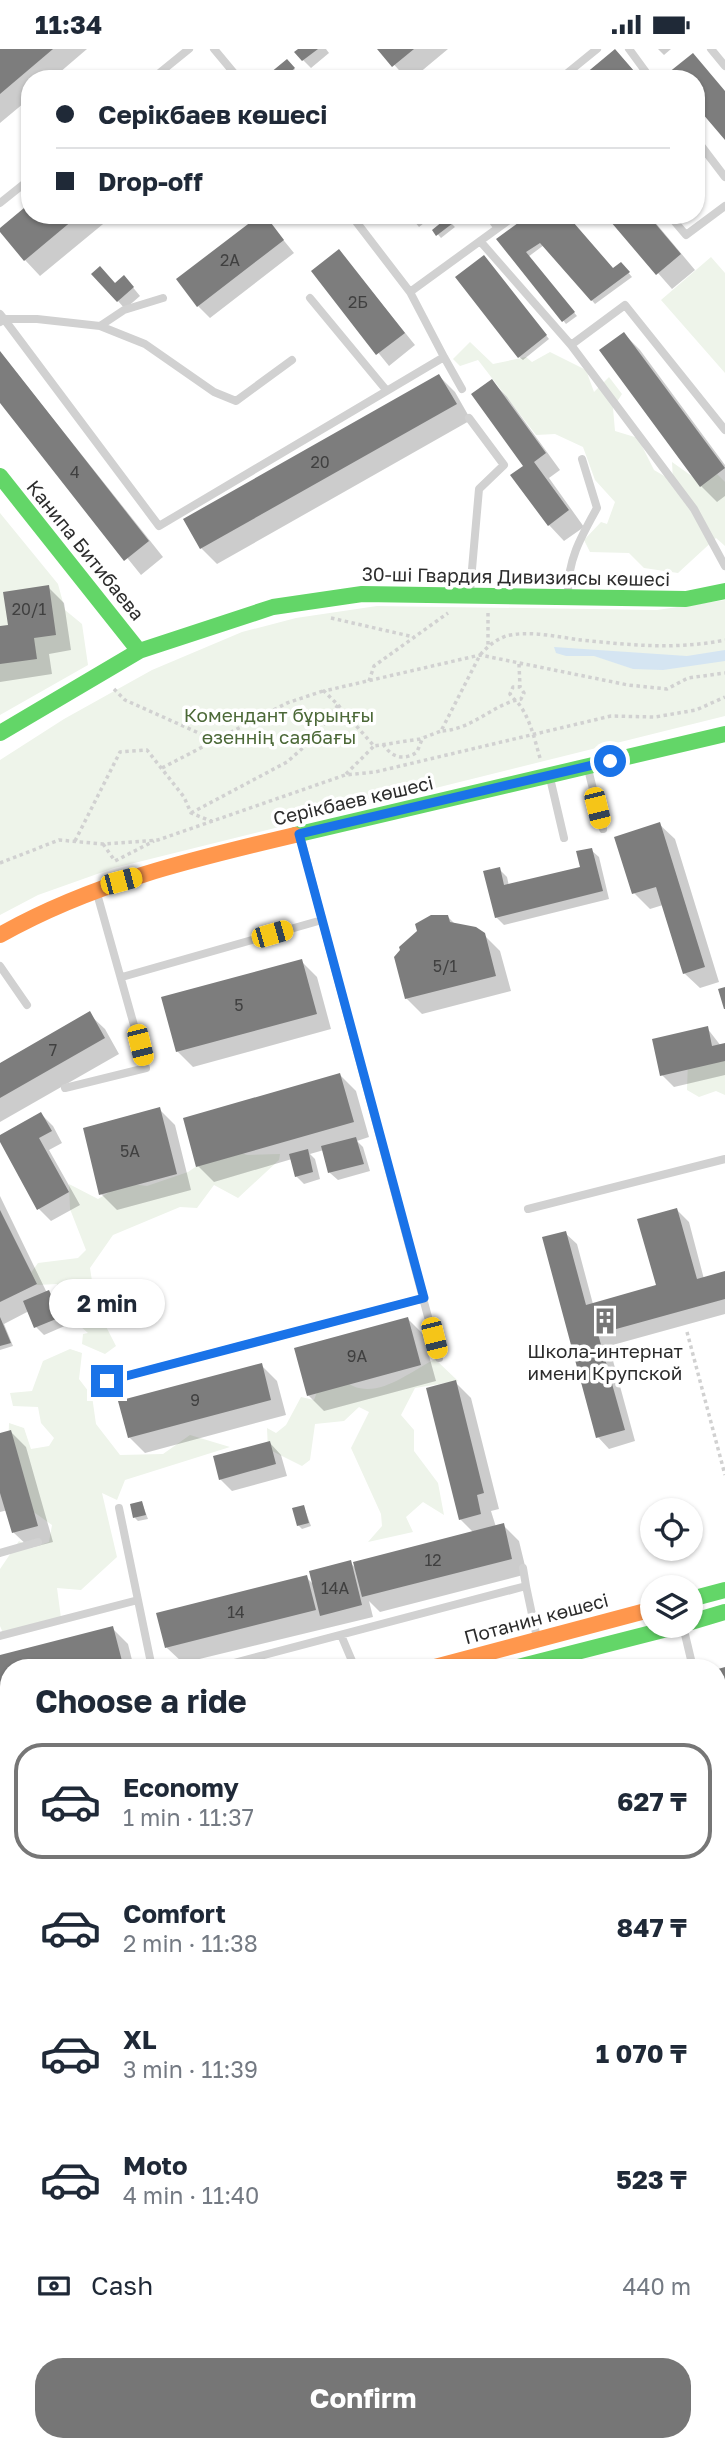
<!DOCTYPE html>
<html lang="en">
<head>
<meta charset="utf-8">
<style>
  :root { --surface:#fff; --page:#f6f6f7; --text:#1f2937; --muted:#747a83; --line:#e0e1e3; --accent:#767676 }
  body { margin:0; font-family:"Golos Text",sans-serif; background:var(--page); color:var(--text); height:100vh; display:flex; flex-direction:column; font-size:26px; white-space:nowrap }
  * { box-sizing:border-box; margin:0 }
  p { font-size:23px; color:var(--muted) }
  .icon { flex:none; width:38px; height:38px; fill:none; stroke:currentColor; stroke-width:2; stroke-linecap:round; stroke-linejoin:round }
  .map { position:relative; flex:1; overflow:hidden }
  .panel { position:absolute; left:0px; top:1610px; width:726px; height:793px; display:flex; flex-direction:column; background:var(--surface); border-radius:28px 28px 0 0; box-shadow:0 2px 5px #0004 }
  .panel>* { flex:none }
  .hud { position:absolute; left:21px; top:21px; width:684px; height:154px; border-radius:28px; box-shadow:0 2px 5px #0004; display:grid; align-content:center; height:154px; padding:0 35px; background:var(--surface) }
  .tools { position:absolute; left:640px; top:1449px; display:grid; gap:14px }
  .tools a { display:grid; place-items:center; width:63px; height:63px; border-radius:50%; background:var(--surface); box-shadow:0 2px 5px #0004; font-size:35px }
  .end { position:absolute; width:32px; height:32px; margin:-16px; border:9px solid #1a73e8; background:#fff; box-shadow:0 0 0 4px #fff }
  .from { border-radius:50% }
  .bubble { position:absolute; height:49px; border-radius:24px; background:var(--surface); box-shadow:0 2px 5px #0004; font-size:23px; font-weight:700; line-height:49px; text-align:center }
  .car { position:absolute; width:21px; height:42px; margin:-21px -10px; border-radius:9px; box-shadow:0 0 5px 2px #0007; background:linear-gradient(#f5c518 24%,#345 0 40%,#f5c518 0 76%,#345 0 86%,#f5c518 0) }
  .hud b { display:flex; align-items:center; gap:24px; height:66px; font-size:26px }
  .hud b+b { border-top:2px solid var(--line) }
  .hud i { width:18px; height:18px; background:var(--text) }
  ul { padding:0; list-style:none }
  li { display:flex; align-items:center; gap:21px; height:116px; margin:0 14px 10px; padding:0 21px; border:4px solid transparent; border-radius:28px }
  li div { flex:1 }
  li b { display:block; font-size:26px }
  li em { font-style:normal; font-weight:700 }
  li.active { border-color:var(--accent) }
  li>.icon { width:63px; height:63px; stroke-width:1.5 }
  h2 { padding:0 35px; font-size:32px; line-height:84px }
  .pay { display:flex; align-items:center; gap:18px; height:77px; padding:0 35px; font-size:26px }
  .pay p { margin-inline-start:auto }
  .primary-button { display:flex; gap:14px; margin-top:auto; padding:14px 35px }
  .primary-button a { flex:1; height:80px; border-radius:28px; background:var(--accent); color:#fff; font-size:28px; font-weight:700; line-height:80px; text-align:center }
  .status { display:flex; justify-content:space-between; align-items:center; height:49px; padding:0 35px; background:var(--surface); direction:ltr }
  .status svg { height:19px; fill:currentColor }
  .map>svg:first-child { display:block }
  .green { fill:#eef4ea }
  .water { fill:#d5e5f2 }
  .shadow { fill:#0003 }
  .building { fill:#7d7d7d }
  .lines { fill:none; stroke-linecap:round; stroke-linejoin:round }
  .path { stroke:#d1d1d1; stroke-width:3.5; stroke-dasharray:3.5 3.5; stroke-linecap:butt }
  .lane { stroke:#d1d1d1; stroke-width:8 }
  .fast { stroke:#63d668; stroke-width:16 }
  .slow { stroke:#ff974d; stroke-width:16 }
  .route { stroke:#1a73e8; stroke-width:9 }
  .labels { text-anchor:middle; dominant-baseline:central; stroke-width:7; stroke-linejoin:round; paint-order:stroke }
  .number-label { font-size:16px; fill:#404040 }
  .street-label { font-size:19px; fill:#2c2c2c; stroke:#fff }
  .park-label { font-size:19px; fill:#4c6938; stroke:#fff }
  .poi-label { font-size:19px; fill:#2c2c2c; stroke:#fff }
</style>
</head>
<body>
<div class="status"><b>11:34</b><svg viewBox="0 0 49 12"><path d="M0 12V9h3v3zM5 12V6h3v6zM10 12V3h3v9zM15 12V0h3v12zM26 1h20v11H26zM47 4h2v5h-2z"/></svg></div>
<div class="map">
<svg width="725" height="2402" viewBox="0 0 725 2402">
  <rect width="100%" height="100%" fill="#fff"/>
  <path class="green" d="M711,208L725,224V324L661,251Z
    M470,293L493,315L526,308L532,313L550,303L586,321L594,343L609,328L622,345L613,359L615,382L638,389L654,421L673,432L672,413L703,435L717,425L725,433V497L716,489L678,524L644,519L629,504L590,503L584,491L601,473L607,475L615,453L595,431L583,398L555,385L536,386L478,311L460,317L453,310Z
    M0,464L58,535L65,561L82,575L88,616L0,666Z
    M725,551V667L114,819L38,846L0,866V711L64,670L152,621L242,583L296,569L377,557L657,561Z
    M725,998V1046L716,1042L699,1048L687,1041L688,1011Z
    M225,1098L247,1106L280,1105L279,1111L238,1149L214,1136L197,1159L180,1158L113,1186L90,1219L96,1258L116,1297L105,1305L82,1295L83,1285L88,1284L64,1263L55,1246L57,1235L37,1236L30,1225L38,1214L78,1209L86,1201L70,1160L69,1135L98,1150L124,1134L147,1137L188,1123Z
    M70,1300L82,1304L79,1330L92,1347L96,1375L120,1406L163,1405L190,1386L230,1398L125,1431L117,1451L102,1444L117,1508L81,1541L57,1539L61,1569L3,1584L0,1577V1520L19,1492L32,1499L49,1493L52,1476L28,1459L8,1404L9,1374L24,1379L31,1400L49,1397L54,1389L41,1374L38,1358L13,1357L10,1344L32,1342L43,1312Z
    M435,1310L458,1332L415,1339L401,1366L414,1381V1402L438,1434L444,1466L423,1453L406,1468L413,1483L368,1493L382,1477L381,1465L351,1399L369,1363L359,1358L344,1372L315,1375L310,1411L302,1417L268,1400L267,1379L276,1384L286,1376L301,1348L314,1351L322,1330L339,1327C369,1358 404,1326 435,1310Z
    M718,1926L725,1930V2030L718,2031Z"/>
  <path class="water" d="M554,598L687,607L725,601V612L663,621L633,620L594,607H566L556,604Z"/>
  <path class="shadow" d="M0,0H87L52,30H30V49L0,74Z
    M300,0H326L329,4L311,19L303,11Z
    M380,0H448L412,30H407Z
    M658,0H671L664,6Z
    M616,2L641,30H581Z
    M287,13L297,23L289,30H277Z
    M30,166H114L40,227L25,211Z
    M263,166L294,204L210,269L198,257Z
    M409,166H434L419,178Z
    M532,166L613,221L621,215L632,228L595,255L544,196L528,208L577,267L566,275L498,190Z
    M607,166H649L695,221L672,240Z
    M448,171L455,178L441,189L434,181Z
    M339,202L415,296L389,317L313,223Z
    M487,211L549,290L523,311L519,308Z
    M131,236L140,247L125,260L118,252Z
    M624,285L640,301L725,416V447L717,453L701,437L601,302Z
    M0,303L163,508L141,526L0,351Z
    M439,327L455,343L471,371L217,515L201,499Z
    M492,332L507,348L560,421L549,429L584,478L564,492L549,476Z
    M48,538L64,554L71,601L49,605L52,625L0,633V579L10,577Z
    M659,775L675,790L719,933L700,939L684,924L663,856L650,860L634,844L616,789Z
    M591,801L599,808L609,850L504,876L496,868L499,820L507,828L509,837L582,819Z
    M448,868L456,876L484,886L500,902L511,942L422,965L406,949Z
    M301,912L317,928L331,980L193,1018L177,1002Z
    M89,965L105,980L119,1005L0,1073V1016Z
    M707,979L721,997L725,996V1026L674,1038L662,1026Z
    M340,1026L356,1042L369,1088L357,1092L363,1098L370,1122L338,1131L330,1124L324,1101L310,1105L315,1110L320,1130L304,1135L296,1127L292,1110L214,1133L198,1117Z
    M159,1060L175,1076L191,1141L117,1161L101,1145Z
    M41,1065L53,1077L62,1094L49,1101L80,1156L51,1172L39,1160L0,1089Z
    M0,1147L47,1244L57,1251L67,1276L44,1286L36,1278L29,1262L4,1275L13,1297L0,1301Z
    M677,1161L689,1173L704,1230L725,1224V1265L609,1297L635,1392L609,1400L598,1388L565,1184L577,1195L593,1255L658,1238Z
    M408,1270L423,1285L436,1332L324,1362L308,1346Z
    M261,1316L277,1332L286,1366L145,1404L129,1388Z
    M455,1333L471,1349L499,1460L491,1462L496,1478L503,1476L519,1492L527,1525L380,1563L369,1552L373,1568L183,1614L167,1599L159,1565L306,1528L314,1536L350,1513L357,1521L474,1484L460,1470Z
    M11,1383L26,1398L53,1493L30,1499L14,1484L8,1461L0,1463V1386Z
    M270,1394L281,1406L287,1427L232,1442L220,1430Z
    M142,1454L148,1470L138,1472L135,1469Z
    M304,1458L311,1477L302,1480L298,1476Z
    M112,1579L128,1595L134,1619H9V1660L0,1662V1607Z
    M725,1620V1683L718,1672V1622Z
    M718,1741L725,1772V1872L718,1874Z
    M0,1828L9,1837V1880L0,1881Z
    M0,1977L9,2024V2094L0,2095Z
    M0,2109L9,2117V2203L0,2204Z
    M0,2340L7,2378L0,2379Z
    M119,2394H236L237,2402H198L197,2398L171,2402H121Z
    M527,2394L480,2402H448L440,2394Z"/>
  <path class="building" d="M0,0H53L0,45Z
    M298,0H318L302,12L294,3Z
    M377,0H414L392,18Z
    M615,0L634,22L624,30H579Z
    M693,4L725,42V91L696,57V30H673L668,24Z
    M287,10L295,19L282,30H275L270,24Z
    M191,22L198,30H181Z
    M30,154V166H79L24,212L0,183V179Z
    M260,166H265L284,191L197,258L176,230Z
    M529,166H567L613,219L621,213L630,223L591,252L540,194L526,203L575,263L562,273L496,190Z
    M605,166H648L681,205L656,226Z
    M448,168L453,174L436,187L432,181Z
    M339,200L405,284L376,306L311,222Z
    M484,206L547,286L518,309L455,228Z
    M100,217L115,234L124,226L134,238L117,253L91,225Z
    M624,283L725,419L700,438L599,301Z
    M0,302L149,492L124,512L0,354Z
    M439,325L457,355L200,500L183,470Z
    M492,330L546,404L534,413L569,461L548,477L510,426L523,417L471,345Z
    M49,536L56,586L34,589L37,610L0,615V577L8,576L3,543Z
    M660,773L705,918L683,925L656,838L632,845L614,788Z
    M592,799L603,842L495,869L483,822L500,818L504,836L580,818L576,802Z
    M431,866H448L450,873L476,878L485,884L496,927L405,950L394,908L400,901L399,898L417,882L415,875Z
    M302,910L317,965L176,1003L161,948Z
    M725,938V960H724L718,940Z
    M90,962L105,989L0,1049V1014Z
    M708,977L712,997L725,994V1012L660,1027L652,990Z
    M340,1024L354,1073L196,1118L183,1069Z
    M160,1058L177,1125L99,1146L83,1079Z
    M41,1063L52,1082L39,1089L69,1143L37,1161L0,1093V1086Z
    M356,1088L364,1115L328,1124L321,1097Z
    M308,1100L313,1123L295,1128L289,1105Z
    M677,1159L697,1230L725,1222V1250L598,1285L625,1381L596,1389L542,1188L566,1182L586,1256L656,1236L637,1170Z
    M0,1161L37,1235L0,1253Z
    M49,1241L61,1268L34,1279L23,1252Z
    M0,1268L11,1294L0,1297Z
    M408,1268L421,1316L307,1347L294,1299Z
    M262,1314L271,1351L128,1389L118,1352Z
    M456,1331L484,1444L477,1446L481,1465L459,1471L426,1339Z
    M11,1381L38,1477L12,1484L0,1444V1384Z
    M270,1392L276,1415L219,1431L213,1407Z
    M142,1452L146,1466L133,1469L130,1455Z
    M304,1456L309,1474L297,1477L292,1459Z
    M504,1474L512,1510L362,1548L353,1513Z
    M351,1511L362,1556L320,1567L309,1522Z
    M307,1526L316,1561L165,1599L156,1564Z
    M113,1577L122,1612L96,1619H9V1641L0,1643V1606Z
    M306,1611L308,1618L279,1619V1618Z
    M725,1618V1675L718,1677V1620Z
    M718,1810L725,1836V1845L718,1847Z
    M9,2037V2068L0,2070V2038Z
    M0,2150L5,2170L0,2171Z
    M117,2394H159V2395L153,2397L154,2402H119Z
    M194,2394H230L232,2402H196Z"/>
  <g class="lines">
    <path class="path" d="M488,564V597
      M331,569L414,588
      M519,615L520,638
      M369,632L374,617L448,564
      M114,640L125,651L201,685L211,694
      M338,656L374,697L420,690L441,682
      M383,695C392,709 404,712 417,703L423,688
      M540,709C535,692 531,673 521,658C518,653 513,650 510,645L513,638H520L524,644L521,650C493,655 472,681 441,682L480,606C487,598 495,591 506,587C528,581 558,588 581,591C630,596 676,601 725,591
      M162,719L287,654L323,642
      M346,725L374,697
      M191,764L287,713L313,690L338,656L324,642L480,606L628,636L667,640L688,629L725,624
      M75,792L120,703L147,701L184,748L191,764L213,773
      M103,795L115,812L154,792
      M0,814L59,791L103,795L158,791L345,726L375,723L611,667L655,668L696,661L725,648
      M687,1283L725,1426
      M4,1781L6,1792
      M718,2273L725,2272
      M718,2339L725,2311
      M718,2363L725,2373
      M321,2394L322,2402
      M700,2402L702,2394"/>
    <path class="lane" d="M214,0L239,30
      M629,0L651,30
      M711,0L725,17
      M152,30L189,0
      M560,30L597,0
      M696,90L725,128
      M0,154L30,130
      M351,166L410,243L498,179L488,166
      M669,166L686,186L725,157
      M498,179L516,166
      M480,192L571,296
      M310,249L387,342
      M0,265L4,270H37L100,277L124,261L163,249
      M0,273L4,270L159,477L444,308L410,243
      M100,277L145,295L214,343L236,352L292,311
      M444,308L462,340
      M469,369L504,416L479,440L470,543
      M725,381L625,256L571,296L694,460L725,517
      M568,543C568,510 581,488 597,459L582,410
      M588,720L603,780
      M550,729L564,789
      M300,786L322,871
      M0,917L27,956
      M122,928L322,871L439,1309
      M65,1039L146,1019L96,841
      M528,1160L725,1110
      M107,1332L424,1249
      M119,1459L152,1619
      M0,1504L38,1493
      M523,1519L526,1537
      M683,1577L693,1619
      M341,1586L355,1619
      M0,1587L138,1551
      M215,1619L526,1537L537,1589
      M718,1729L725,1763
      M8,1802L9,1807
      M718,1878L725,1876
      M0,2238L9,2237
      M0,2245L9,2247
      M108,2394L109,2402
      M248,2394L249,2402"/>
    <path class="fast" d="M0,427L139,602
      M0,684L139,602L273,558L362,545L686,550L725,542
      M295,786L725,685
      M691,1550L725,1541
      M691,1573L725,1563
      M514,1619L679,1577
      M0,1728L9,1726
      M0,1749L9,1747"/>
    <path class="slow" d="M0,886C92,834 193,810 295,786
      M431,1619L653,1560"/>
  </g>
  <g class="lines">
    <path class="route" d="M107,1332L424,1249L299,785L610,712"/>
  </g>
  <defs>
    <g id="building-bare" transform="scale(2.1)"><path d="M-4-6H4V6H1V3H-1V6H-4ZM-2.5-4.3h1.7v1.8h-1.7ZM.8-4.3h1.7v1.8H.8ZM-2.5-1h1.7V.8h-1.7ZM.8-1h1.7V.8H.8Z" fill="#767676" stroke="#fff" stroke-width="2.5" paint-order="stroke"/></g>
  </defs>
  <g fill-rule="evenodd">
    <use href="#building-bare" x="605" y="1272"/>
  </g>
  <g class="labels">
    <g class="number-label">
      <text x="230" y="211">2А</text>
      <text x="358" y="253">2Б</text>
      <text x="320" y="413">20</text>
      <text x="75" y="423">4</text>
      <text x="29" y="560">20/1</text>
      <text x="445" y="917">5/1</text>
      <text x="239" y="956">5</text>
      <text x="53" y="1001">7</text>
      <text x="130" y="1102">5А</text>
      <text x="357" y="1307">9А</text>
      <text x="195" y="1351">9</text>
      <text x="433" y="1511">12</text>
      <text x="335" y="1539">14А</text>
      <text x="236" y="1563">14</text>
    </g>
    <g class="street-label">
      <text transform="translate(86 501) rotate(51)">Канипа Битибаева</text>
      <text transform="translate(516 527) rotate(1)">30-ші Гвардия Дивизиясы көшесі</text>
      <text transform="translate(353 751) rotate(-13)">Серікбаев көшесі</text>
      <text transform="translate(536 1569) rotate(-15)">Потанин көшесі</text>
    </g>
    <g class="park-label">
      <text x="279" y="665">Комендант бұрыңғы<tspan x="279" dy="22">өзеннің саябағы</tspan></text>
    </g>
    <g class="poi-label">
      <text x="605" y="1301">Школа-интернат<tspan x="605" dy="22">имени Крупской</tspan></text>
    </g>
  </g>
</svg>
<div class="tools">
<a><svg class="icon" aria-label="locate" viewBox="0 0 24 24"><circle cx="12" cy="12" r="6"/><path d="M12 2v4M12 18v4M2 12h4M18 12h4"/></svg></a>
<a><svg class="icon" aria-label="layers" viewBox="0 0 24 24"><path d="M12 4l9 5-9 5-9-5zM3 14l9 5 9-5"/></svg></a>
</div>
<i class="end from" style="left:610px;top:712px"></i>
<i class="end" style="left:107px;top:1332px"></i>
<div class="bubble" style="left:49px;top:1230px;width:116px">2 min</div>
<i class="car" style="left:597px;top:759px;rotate:166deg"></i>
<i class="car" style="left:121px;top:832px;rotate:75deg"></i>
<i class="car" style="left:272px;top:885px;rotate:74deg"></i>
<i class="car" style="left:140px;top:996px;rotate:166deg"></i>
<i class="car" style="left:434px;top:1289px;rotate:166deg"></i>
<div class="hud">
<b><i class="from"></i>Серікбаев көшесі</b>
<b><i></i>Drop-off</b>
</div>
<section class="panel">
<h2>Choose a ride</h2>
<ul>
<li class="active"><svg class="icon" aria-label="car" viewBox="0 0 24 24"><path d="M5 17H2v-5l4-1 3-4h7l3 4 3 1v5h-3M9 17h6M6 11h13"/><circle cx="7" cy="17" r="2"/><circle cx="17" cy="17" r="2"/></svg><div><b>Economy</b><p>1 min · 11:37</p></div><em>627 ₸</em></li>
<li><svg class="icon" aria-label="car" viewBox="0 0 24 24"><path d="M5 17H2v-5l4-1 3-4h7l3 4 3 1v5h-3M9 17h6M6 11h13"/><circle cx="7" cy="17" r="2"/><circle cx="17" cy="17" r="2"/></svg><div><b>Comfort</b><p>2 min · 11:38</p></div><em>847 ₸</em></li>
<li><svg class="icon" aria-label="car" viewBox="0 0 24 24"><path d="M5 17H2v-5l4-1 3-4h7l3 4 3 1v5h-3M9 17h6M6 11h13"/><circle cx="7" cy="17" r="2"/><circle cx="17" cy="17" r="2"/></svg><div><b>XL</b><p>3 min · 11:39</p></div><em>1 070 ₸</em></li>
<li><svg class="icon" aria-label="car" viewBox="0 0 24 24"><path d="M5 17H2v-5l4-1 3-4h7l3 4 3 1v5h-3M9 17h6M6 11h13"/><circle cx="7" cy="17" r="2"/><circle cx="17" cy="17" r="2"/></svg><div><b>Moto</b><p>4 min · 11:40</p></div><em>523 ₸</em></li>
</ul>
<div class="pay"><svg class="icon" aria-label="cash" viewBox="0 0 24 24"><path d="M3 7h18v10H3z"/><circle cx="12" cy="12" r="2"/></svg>Cash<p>440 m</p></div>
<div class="primary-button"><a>Confirm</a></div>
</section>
</div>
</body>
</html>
